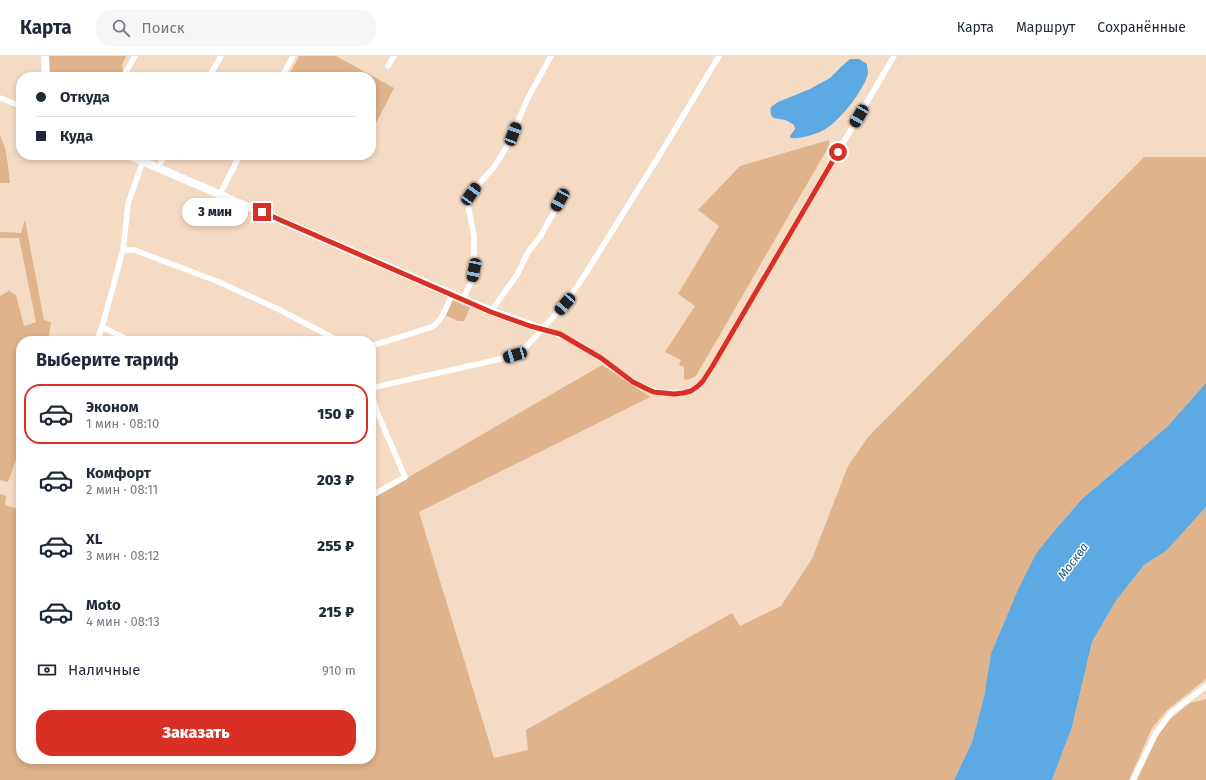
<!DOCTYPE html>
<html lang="ru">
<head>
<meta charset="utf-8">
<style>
  :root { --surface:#fff; --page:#f6f6f7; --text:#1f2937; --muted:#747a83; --line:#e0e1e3; --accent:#d93025 }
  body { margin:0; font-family:"Fira Sans",sans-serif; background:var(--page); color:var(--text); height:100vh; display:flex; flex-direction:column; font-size:15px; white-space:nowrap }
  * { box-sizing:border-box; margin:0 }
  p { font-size:13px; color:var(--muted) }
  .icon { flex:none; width:22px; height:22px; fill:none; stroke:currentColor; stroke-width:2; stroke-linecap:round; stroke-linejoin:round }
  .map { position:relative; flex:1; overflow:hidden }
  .panel { position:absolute; left:16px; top:280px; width:360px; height:428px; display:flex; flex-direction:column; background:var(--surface); border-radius:16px; box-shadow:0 2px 6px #0003 }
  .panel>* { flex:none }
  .guide { position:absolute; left:16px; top:16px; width:360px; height:88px; border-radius:16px; box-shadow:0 2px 6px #0003; display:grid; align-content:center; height:88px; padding:0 20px; background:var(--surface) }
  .end { position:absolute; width:18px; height:18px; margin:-9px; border:5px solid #d93025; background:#fff; box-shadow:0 0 0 2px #fff }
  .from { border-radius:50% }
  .bubble { position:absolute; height:28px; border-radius:14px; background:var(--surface); box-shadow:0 2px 6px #0003; font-size:13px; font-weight:800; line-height:28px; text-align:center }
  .car { position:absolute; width:12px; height:24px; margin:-12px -6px; border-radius:5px; box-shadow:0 0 3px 1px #0007; background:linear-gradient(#222 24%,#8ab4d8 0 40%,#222 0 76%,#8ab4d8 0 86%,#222 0) }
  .guide b { display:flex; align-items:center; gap:14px; height:38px; font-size:15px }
  .guide b+b { border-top:1px solid var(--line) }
  .guide i { width:10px; height:10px; background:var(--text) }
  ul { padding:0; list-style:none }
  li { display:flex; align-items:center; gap:12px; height:60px; margin:0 8px 6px; padding:0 12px; border:2px solid transparent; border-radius:16px }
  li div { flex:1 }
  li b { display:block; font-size:15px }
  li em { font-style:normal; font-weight:800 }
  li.active { border-color:var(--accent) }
  li>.icon { width:36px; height:36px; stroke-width:1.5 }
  h2 { padding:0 20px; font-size:18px; line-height:48px }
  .pay { display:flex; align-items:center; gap:10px; height:44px; padding:0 20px; font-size:15px }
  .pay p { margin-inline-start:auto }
  .primary-button { display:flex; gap:8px; margin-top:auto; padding:8px 20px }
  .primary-button a { flex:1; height:46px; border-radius:16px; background:var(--accent); color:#fff; font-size:16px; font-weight:800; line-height:46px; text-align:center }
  header { display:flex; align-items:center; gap:24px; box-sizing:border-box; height:56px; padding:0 20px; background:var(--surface); border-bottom:1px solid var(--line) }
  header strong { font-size:19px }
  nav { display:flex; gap:22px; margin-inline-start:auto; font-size:14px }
  .search { width:280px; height:36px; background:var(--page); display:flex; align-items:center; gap:10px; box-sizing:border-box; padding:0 14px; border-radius:16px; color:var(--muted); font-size:15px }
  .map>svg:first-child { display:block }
  .green { fill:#dfb38b }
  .water { fill:#5ca9e4 }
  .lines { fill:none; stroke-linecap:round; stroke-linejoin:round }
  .street { stroke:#fff; stroke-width:5.5 }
  .secondary { stroke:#fff; stroke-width:8 }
  .route { stroke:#d93025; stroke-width:5 }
  .labels { text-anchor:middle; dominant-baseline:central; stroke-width:3; stroke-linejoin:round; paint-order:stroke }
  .water-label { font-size:12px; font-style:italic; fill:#215880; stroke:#fff }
</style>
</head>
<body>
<header>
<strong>Карта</strong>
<div class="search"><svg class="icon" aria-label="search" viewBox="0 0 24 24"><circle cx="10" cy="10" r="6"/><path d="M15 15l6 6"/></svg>Поиск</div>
<nav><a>Карта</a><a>Маршрут</a><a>Сохранённые</a></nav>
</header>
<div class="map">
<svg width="1206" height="724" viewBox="0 0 1206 724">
  <rect width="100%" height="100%" fill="#f6dbc4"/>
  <path class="green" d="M49,0H126L122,9L123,16L120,21H49Z
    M299,0H336L394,32L371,77V21H288Z
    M0,79C7,93 8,111 10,127H0Z
    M829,84V90L696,320L688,324L684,323V311L679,309L681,304L665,296L695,250L678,238L719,170L698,154L740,110Z
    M1144,101H1206V327L1167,371L1083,442L991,598L984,641L972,686L954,724H0V438L6,440L5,449L21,454V703H371V443L602,309L650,341L419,456L494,702L528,694L526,674L732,557L740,570L781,550L812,503L848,410L868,381Z
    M25,164L44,264L51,266L48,285H21V390L8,426L0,424V240L9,235L16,239L24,270L36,266L19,182H0V176L21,177Z
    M452,244L470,252L464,265H458L445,259Z
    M1206,451V623L1167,654L1152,672L1129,724H1052L1072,671L1092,586L1115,546L1144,509L1166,495Z
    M1206,643V724H1137L1156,683L1169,664L1190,647Z"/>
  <path class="water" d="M850,3H859L867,8C867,11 868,14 868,17C865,33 841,63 827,72C818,78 802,83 791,82L790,80L795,73L794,69C791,67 788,65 785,64C778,62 768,65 771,51L778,46L810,33L830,22L841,11Z
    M1206,327V451L1166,495L1144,509L1115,546L1092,586L1072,671L1052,724H954L972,686L984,641L991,598L1017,536L1036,498L1051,479L1083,442L1167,371Z"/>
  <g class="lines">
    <path class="street" d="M388,10L394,0
      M123,21L135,0
      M209,21L221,0
      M282,21L293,0
      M0,42L21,50
      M158,112L165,99
      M220,138L240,99
      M123,194H134L219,226L280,254L339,285
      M463,243L473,222L474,214V180L467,144L476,131L494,111L509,87L527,44L551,0
      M491,255L517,219L528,196L540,181L560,145
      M102,271L131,285
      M541,273C563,278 583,290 601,303C626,319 639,336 671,337C681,338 690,337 697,331C704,326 708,318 712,311L894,0
      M97,285L102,271L123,194L128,148L143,105
      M371,290L432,271C443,263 447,250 452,238
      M371,332L505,302L515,299L526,291L565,248L586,217L662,95L719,0
      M371,336L378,358L405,421L371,440
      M1133,724L1156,677L1171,657L1206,630"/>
    <path class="secondary" d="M45,0L46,21
      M128,99L491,255L541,273"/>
  </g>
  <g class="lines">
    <path class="route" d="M262,156L491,256L530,270L560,278L601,302L633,326L647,333L654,336L674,338L683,337L691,335L698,330L703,325L712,311L838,96"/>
  </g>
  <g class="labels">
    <g class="water-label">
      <text transform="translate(1073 505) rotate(-53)">Москва</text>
    </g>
  </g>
</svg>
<i class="end from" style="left:838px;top:96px"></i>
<i class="end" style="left:262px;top:156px"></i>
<div class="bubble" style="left:182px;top:142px;width:66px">3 мин</div>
<i class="car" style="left:859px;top:60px;rotate:210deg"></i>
<i class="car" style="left:513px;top:78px;rotate:20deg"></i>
<i class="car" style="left:471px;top:138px;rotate:35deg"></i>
<i class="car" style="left:560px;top:144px;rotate:209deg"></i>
<i class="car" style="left:474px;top:214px;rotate:191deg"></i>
<i class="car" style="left:565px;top:248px;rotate:221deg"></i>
<i class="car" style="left:515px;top:299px;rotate:254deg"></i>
<div class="guide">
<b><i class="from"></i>Откуда</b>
<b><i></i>Куда</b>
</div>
<section class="panel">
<h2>Выберите тариф</h2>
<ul>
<li class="active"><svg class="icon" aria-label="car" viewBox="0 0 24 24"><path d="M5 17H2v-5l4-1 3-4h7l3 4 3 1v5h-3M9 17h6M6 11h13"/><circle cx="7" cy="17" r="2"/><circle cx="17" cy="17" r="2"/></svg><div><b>Эконом</b><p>1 мин · 08:10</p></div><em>150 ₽</em></li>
<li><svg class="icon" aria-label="car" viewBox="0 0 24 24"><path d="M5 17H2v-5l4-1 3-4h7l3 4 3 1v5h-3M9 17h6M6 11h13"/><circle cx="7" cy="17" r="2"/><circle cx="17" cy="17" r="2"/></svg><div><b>Комфорт</b><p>2 мин · 08:11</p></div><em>203 ₽</em></li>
<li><svg class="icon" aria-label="car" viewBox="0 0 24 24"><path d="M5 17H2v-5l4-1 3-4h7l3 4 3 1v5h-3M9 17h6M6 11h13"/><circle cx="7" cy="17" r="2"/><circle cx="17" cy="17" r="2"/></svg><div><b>XL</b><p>3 мин · 08:12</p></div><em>255 ₽</em></li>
<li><svg class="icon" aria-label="car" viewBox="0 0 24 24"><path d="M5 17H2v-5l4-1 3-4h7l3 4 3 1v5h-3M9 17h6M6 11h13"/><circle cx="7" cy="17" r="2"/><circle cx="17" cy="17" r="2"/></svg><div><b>Moto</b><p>4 мин · 08:13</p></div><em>215 ₽</em></li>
</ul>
<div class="pay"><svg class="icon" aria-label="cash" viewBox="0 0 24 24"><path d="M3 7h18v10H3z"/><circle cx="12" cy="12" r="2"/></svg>Наличные<p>910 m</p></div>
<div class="primary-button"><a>Заказать</a></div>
</section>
</div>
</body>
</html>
